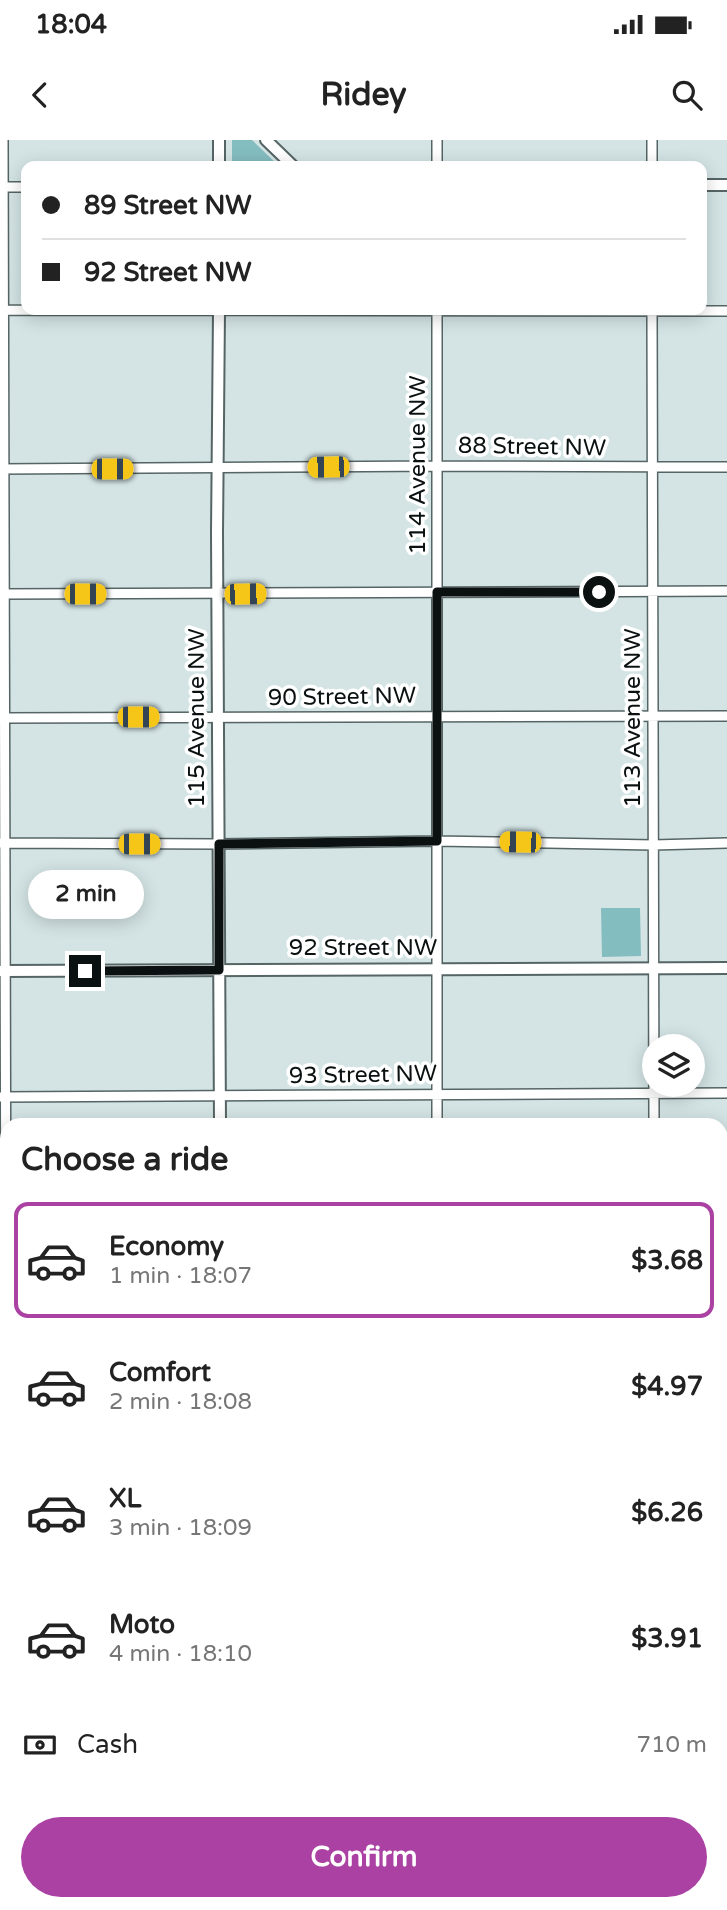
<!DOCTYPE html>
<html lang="en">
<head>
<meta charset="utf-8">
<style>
  :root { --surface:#fff; --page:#f6f6f6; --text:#222; --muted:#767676; --line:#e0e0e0; --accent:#aa41a3 }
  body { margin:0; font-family:"Varela Round",sans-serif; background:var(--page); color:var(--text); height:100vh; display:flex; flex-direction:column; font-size:26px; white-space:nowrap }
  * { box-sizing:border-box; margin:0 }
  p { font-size:23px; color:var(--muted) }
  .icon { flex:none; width:38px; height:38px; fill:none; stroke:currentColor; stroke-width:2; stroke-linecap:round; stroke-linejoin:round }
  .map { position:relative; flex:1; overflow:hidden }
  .side { position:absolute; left:0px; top:978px; width:728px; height:793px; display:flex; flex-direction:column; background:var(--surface); border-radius:21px 21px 0 0; box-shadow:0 4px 18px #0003 }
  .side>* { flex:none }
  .banner { position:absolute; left:21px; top:21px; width:686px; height:154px; border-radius:14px; box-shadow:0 4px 18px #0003; display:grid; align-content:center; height:154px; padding:0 21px; background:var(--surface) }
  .fabs { position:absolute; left:642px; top:894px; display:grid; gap:14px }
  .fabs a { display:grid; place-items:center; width:63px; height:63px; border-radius:50%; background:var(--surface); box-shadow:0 4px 18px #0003; font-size:35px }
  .end { position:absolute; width:32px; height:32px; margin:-16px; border:9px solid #0b1111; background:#fff; box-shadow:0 0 0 4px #fff }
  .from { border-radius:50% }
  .bubble { position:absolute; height:49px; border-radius:24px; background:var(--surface); box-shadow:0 4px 18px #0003; font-size:23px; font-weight:800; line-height:49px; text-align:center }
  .car { position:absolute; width:21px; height:42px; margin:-21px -10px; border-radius:9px; box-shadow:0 0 5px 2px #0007; background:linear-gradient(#f5c518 24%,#345 0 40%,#f5c518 0 76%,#345 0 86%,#f5c518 0) }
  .banner b { display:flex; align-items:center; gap:24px; height:66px; font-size:26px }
  .banner b+b { border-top:2px solid var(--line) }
  .banner i { width:18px; height:18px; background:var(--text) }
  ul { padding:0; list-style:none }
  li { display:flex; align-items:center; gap:21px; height:116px; margin:0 14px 10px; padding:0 7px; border:4px solid transparent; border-radius:14px }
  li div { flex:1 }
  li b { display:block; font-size:26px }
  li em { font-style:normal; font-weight:800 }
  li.active { border-color:var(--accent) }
  li>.icon { width:63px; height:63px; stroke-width:1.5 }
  h2 { padding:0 21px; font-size:32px; line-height:84px }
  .pay { display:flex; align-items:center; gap:18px; height:77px; padding:0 21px; font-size:26px }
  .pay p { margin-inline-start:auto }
  .button { display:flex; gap:14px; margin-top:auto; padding:14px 21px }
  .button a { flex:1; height:80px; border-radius:42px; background:var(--accent); color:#fff; font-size:28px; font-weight:800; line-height:80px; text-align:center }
  .status { display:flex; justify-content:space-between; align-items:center; height:49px; padding:0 35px; background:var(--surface); direction:ltr }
  .status svg { height:19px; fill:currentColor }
  header { display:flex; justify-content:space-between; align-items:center; height:91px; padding:0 21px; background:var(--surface); font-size:32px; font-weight:800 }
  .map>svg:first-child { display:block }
  .green { fill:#84bdc0 }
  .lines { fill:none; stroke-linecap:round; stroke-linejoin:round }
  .minor-casing { stroke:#556464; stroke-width:12 }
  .tertiary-casing { stroke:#556464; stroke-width:14 }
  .secondary-casing { stroke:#556464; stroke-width:16 }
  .minor { stroke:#fff; stroke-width:9 }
  .tertiary { stroke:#fff; stroke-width:10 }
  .secondary { stroke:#cef3f6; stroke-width:12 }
  .route { stroke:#0b1111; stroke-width:9 }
  .labels { text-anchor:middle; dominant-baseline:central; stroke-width:7; stroke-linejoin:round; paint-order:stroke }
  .street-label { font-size:23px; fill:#0b1111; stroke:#fff }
</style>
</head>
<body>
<div class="status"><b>18:04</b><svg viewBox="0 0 49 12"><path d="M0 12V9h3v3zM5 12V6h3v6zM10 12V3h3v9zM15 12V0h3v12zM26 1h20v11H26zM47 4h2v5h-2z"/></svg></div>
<header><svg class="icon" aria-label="back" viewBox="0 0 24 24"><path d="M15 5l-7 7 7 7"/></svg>Ridey<svg class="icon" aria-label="search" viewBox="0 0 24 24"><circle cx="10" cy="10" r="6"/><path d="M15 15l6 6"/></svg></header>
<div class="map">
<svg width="727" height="1770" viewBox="0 0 727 1770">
  <rect width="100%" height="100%" fill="#d4e4e5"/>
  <path class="green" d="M232,0H252L279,26H232Z
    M601,768H640L641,816L602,817Z"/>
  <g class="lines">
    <g class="minor-casing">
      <path id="minor" d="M3,0L7,1528
        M437,0V26
        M652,0V26
        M0,47H26
        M1,170L727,171
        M652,170L654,985
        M1,329L437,326L727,327
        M2,454L727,451
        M1,578L727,576
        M1,703L218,704L437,701L653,705L727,703
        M1,957L727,953
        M437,985V170
        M721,1077H727
        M721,1331H727
        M721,1456H727
        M9,1764V1770
        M224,1764V1770
        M440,1770V1764
        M656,1770V1764"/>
    </g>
    <g class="tertiary-casing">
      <path id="tertiary" d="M266,0L293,26
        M219,26V0
        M702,45H727
        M219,170L217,393L220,985
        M0,831L727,828
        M721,1206H727
        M0,1208H7
        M0,1753H7
        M721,1753H727"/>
    </g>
    <g class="secondary-casing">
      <path id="secondary" d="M721,1583H727
        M0,1586H7
        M721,1599H727
        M0,1602L7,1601"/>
    </g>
    <use href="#minor" class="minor"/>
    <use href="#tertiary" class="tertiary"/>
    <use href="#secondary" class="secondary"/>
  </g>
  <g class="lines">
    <path class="route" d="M85,831L219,830V704L437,701V452H599"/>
  </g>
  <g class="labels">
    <g class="street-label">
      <text transform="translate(532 307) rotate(1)">88 Street NW</text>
      <text transform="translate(418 325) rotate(-90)">114 Avenue NW</text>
      <text transform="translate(342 557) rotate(-1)">90 Street NW</text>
      <text transform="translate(197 578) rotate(-90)">115 Avenue NW</text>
      <text transform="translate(633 578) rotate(-90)">113 Avenue NW</text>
      <text x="363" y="808">92 Street NW</text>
      <text transform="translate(363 935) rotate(-1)">93 Street NW</text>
    </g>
  </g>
</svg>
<div class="fabs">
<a><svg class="icon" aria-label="layers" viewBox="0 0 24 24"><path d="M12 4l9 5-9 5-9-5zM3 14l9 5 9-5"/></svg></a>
</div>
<i class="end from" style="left:599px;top:452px"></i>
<i class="end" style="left:85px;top:831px"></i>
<div class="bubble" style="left:28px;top:730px;width:116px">2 min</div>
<i class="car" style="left:328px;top:327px;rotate:269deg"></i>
<i class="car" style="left:112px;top:329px;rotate:90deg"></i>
<i class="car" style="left:85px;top:454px;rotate:90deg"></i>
<i class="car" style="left:245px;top:454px;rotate:89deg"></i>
<i class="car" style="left:138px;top:577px;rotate:90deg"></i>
<i class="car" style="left:520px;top:702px;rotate:271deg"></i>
<i class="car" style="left:139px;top:704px;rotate:90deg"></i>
<div class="banner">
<b><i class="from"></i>89 Street NW</b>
<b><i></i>92 Street NW</b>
</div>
<section class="side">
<h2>Choose a ride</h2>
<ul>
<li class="active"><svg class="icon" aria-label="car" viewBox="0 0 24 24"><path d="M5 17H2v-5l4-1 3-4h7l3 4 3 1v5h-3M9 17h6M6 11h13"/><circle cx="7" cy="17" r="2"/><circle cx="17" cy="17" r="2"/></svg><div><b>Economy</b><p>1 min · 18:07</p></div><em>$3.68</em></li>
<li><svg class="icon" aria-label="car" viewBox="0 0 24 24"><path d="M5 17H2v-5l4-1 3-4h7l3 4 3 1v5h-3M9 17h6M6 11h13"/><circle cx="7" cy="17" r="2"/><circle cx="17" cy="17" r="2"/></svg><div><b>Comfort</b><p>2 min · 18:08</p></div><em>$4.97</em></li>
<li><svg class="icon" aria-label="car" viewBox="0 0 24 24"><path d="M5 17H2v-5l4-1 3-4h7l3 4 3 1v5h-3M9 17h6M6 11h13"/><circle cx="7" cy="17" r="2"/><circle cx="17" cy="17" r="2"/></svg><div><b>XL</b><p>3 min · 18:09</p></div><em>$6.26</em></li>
<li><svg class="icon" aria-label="car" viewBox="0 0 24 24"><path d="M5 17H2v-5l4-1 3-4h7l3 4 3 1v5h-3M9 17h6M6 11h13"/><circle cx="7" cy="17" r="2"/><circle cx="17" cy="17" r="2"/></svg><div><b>Moto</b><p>4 min · 18:10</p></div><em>$3.91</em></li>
</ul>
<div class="pay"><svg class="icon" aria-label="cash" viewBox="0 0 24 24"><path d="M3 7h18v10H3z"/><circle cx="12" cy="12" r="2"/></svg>Cash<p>710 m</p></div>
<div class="button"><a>Confirm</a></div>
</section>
</div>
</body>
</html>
